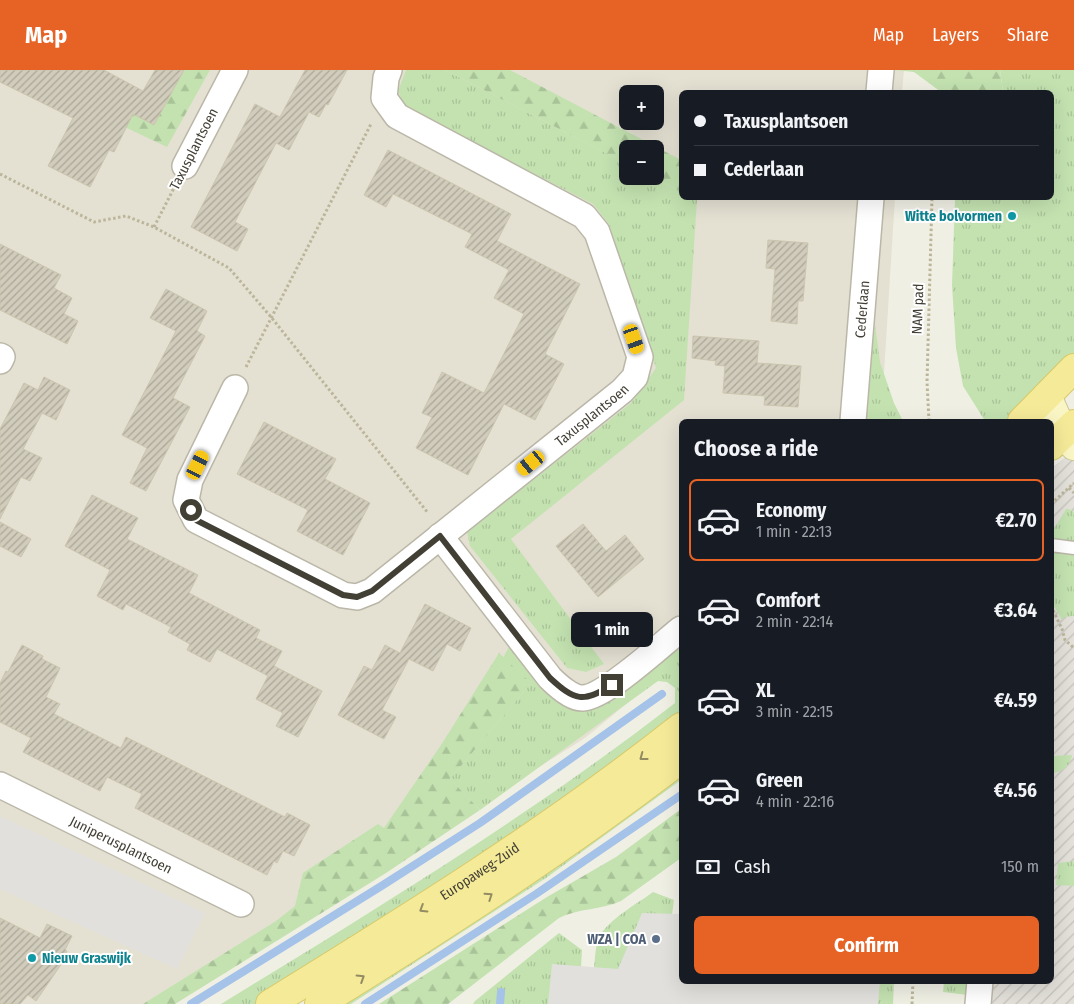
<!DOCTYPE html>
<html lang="en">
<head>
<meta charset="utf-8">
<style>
  :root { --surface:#171b24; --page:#242831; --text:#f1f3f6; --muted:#9ea1a6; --line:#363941; --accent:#e76225 }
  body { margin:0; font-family:"Fira Sans Condensed",sans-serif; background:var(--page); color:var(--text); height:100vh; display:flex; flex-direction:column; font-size:19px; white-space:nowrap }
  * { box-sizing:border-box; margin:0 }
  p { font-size:16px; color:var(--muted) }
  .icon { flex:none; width:28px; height:28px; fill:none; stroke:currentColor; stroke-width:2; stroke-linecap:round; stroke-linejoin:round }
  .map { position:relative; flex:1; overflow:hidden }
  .drawer { position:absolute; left:679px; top:349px; width:375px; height:565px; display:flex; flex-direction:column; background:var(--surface); border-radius:8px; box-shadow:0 5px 20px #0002 }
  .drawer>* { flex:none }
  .top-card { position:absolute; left:679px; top:20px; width:375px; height:110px; border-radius:8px; box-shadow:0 5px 20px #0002; display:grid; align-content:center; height:110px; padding:0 15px; background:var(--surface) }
  .buttons { position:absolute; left:619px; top:15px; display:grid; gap:10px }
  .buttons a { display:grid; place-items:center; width:45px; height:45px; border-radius:8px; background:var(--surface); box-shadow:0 5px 20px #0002; font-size:25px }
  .end { position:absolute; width:22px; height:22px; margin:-11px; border:6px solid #423f35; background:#fff; box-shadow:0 0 0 2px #fff }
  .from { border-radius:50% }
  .bubble { position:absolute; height:35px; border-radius:8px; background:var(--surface); box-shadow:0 5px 20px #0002; font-size:16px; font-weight:700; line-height:35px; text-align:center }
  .car { position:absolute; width:15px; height:30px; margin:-15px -8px; border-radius:6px; box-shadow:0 0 4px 1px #0007; background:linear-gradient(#f5c518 24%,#345 0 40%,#f5c518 0 76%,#345 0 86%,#f5c518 0) }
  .top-card b { display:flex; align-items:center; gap:18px; height:48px; font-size:19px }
  .top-card b+b { border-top:1px solid var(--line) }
  .top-card i { width:12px; height:12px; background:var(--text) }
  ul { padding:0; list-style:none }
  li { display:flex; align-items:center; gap:15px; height:82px; margin:0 10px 8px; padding:0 5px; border:2px solid transparent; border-radius:8px }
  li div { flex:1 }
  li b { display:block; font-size:19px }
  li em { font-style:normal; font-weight:700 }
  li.selected { border-color:var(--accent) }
  li>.icon { width:45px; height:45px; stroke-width:1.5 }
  h2 { padding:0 15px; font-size:22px; line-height:60px }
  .pay { display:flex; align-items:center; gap:12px; height:55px; padding:0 15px; font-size:19px }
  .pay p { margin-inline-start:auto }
  .cta { display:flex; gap:10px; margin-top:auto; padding:10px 15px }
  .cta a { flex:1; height:58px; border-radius:8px; background:var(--accent); color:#fff; font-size:20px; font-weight:700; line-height:58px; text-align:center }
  header { display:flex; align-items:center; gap:30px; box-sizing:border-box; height:70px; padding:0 25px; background:var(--accent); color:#fff }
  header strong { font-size:24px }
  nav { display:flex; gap:28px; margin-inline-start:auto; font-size:18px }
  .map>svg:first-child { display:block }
  .residential { fill:#e4e1d3; fill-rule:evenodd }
  .industrial { fill:url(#industrial-furrows) }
  .grass { fill:url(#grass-tufts) }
  .forest { fill:url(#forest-firs) }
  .parking { fill:#e1e0dc }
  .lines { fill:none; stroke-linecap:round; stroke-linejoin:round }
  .stream { stroke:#a5c2e9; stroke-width:8 }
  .building { fill:url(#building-hatch); stroke:#cbc5af }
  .lane-casing { stroke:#bbb7a8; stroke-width:15 }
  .street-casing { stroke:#bbb7a8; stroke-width:28 }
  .secondary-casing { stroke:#cdc797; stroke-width:30 }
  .primary-casing { stroke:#d8c96a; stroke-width:30 }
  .path { stroke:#bbb59a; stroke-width:3; stroke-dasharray:2.5 2.5; stroke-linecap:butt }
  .lane { stroke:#fff; stroke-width:12 }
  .street { stroke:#fff; stroke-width:25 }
  .secondary { stroke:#f9f5c5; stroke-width:28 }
  .primary { stroke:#f5ea98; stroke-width:28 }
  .oneway { stroke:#938c62 }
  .route { stroke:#423f35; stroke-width:6 }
  .culture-dot { fill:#0f9aa8; stroke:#fff; stroke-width:2 }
  .service-dot { fill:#5c6f8a; stroke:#fff; stroke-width:2 }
  .labels { text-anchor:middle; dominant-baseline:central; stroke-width:4; stroke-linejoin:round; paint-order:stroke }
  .street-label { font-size:14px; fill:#423f35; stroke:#fff }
  .culture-label { font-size:14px; font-weight:bold; fill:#0d838f; stroke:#fff; text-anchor:end }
  .service-label { font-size:14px; font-weight:bold; fill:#4e5e75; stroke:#fff; text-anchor:end }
</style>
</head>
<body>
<header>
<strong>Map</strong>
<nav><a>Map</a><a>Layers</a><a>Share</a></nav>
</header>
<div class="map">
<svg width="1074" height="934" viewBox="0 0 1074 934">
  <defs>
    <pattern id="industrial-furrows" width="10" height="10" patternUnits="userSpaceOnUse" patternTransform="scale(1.25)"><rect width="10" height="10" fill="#e2e0d9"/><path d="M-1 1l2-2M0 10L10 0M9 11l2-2" fill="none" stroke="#c3c1bb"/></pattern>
    <pattern id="grass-tufts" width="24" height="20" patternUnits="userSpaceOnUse" patternTransform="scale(1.25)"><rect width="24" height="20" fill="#c3e2b0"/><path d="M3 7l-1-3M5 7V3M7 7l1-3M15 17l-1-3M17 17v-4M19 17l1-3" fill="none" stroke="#a9c398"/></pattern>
    <pattern id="forest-firs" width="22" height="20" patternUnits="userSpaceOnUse" patternTransform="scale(1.25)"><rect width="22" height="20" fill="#c3e2b0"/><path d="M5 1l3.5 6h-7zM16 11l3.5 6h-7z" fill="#a9c398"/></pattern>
    <pattern id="building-hatch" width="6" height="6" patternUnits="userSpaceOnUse" patternTransform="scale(1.25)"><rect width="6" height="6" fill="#d1ccbb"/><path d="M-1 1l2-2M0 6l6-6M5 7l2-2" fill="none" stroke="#aba799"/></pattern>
  </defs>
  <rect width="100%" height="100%" fill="#f0efe4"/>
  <path class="residential" d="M0,0H904L902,22H681V128H895L881,351H681V589L585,668L165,934H0ZM628,24H655V51H628ZM628,79H655V106H628Z"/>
  <path class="industrial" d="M1074,380V934H973L975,911H1051V399Z"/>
  <path class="grass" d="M406,0H445L627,94L628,106H651L681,122V128H692L697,130L684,330L511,469L604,594L586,602L567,598L470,476L467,462L631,333L656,298L609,154L593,134L405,37L398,21Z
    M1000,0H1074V286L1011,351H985L963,316L956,278L952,215L955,129L961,128H1051V22H1003Z
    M875,254L880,292L894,333L903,351H865Z
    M1066,439H1069L1074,442V546L1065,547L1062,550L1051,531V464Z
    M681,573V648L601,710L257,934H221C376,839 531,745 675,633V618L667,612L658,611L480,740L450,709L531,613L503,588L510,575L549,625L557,630L587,639L599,636L609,632Z
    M1051,681L1052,686L1072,685C1070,697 1063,701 1051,704Z
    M681,702V710L546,808L351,934H341Z
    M1074,791V816L1056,815L1058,793Z
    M653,822L674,830L672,845L640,934L594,899C595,889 595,877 599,868C607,850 637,834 653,822Z
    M559,863L582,880L581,898L551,934H473L475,931Z
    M875,911H894L893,934H873Z
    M944,911H969L968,925L943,922Z"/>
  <path class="forest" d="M183,0H210L167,77L19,7L157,48Z
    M445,0H510L681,90V122L651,106H655V79H628L627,94Z
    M895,0H1000L1003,22H941L914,2Z
    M499,583L531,613L450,709L480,740L386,803L175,934H143L276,851L295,836L303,803L378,754L384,758L441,675Z
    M681,739V788L621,831C601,840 579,838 559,848L448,934H379L547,827L616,787Z"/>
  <path class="parking" d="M0,746L205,843L177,899L0,819Z
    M642,843L681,844V911H880L878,934H548L552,894L618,899Z"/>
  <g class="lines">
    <path class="stream" d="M191,934L383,815L480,753L662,624
      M365,934L536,824L681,725
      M500,934L501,922"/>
  </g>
  <path class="building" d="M0,0H104L143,21L155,0H184L154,55L133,44L114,82L109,80L90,117L48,96L73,48L0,12Z
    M305,0H347L328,35L326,34L319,47L309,42L289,80L276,73L235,152L248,159L237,181L191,157L255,34L280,47Z
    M388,80L511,144L497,171L580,214L545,284L564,294L535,350L504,334L468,405L416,378L432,347L422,343L442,302L484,323L524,244L494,228L509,200L465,177L472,164L393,124L386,137L364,125Z
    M768,170L808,173L803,231H798L797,254L771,251L775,199L766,198Z
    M0,174L61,205L54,218L72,228L64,244L78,251L67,274L0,240Z
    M166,219L207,241L197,261L205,266L173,328L190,337L146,421L130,413L147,378L122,365L176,261L150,248Z
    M693,266L759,271L757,293L801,296L798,337L764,335L765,326L723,323L725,296L715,295L716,291L692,288Z
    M44,307L70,320L56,350L42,343L23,379L42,388L30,411L21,407L0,449V359L24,313L38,320Z
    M264,352L336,389L325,409L370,433L343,485L297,461L308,440L237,404Z
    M92,425L138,448L127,469L198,505L189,523L260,560L256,568L282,581L274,596L322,621L298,667L276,656L283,643L256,629L268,606L217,579L210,592L187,580L190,574L168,562L171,557L126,534L123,540L97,526L110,500L65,476Z
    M0,452L31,469L21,487L0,476Z
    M583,454L606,481L625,465L644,489L598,527L556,476Z
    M425,534L471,558L460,581L447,574L433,601L409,589L382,640L396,647L384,669L338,645L364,596L372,600L385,575L400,583Z
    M22,575L43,586L42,589L60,598L46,627L60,634L54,644L121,678L126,667L285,747L287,743L310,755L294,786L283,781L277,793L274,791L267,805L135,738L142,724L107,707L100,721L23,682L31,668L0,652V613L6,601L8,602Z
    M0,848L40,868L47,854L72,866L65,880L67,881L60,896L36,931L28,925L20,934H0Z"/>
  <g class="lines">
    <g class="lane-casing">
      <path id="lane" d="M1051,475L1074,478"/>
    </g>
    <g class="street-casing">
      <g id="street">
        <path d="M879,22L881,0"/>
        <path d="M185,96L235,0"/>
        <path d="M0,286L2,287L0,291"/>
        <path id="s1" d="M235,318L190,410L186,430L196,450L343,525L357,527L372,521L622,321L635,307L640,287L597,162L584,146L397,46L384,28L386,8L389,0"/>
        <path id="s2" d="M853,351L871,128"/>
        <path d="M440,466L550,608C557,615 572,629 583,628C605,627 661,575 681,559"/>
        <path id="s3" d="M0,715L241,834"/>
        <path d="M978,934L980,911"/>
      </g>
    </g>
    <g class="secondary-casing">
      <path id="secondary" d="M1047,326L1064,364L1074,376"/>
    </g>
    <g class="primary-casing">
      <g id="primary">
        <path d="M1022,351L1074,298"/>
        <path d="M1051,376L1074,354"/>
        <path id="s4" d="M270,934C411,847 551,760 681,657"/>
        <path d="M319,934C443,857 566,778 681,689"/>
      </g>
    </g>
    <path class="path" d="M0,104L94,152L126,146L154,157L229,198L271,247L428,443
      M154,157L174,118
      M246,297L371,54
      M929,351L927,312L932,128
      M1069,418L1074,423
      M1051,434L1074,413
      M1051,536L1062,559L1065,570L1074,578
      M912,934L913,911"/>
    <use href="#lane" class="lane"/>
    <use href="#street" class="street"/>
    <use href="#secondary" class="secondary"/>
    <use href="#primary" class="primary"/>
  </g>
  <defs><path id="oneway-chevron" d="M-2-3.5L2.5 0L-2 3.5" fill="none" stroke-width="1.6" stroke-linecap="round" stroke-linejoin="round" transform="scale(1.25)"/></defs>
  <g class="oneway">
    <use href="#oneway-chevron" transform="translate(643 687) rotate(143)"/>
    <use href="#oneway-chevron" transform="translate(489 826) rotate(-34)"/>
    <use href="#oneway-chevron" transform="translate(423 839) rotate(148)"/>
    <use href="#oneway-chevron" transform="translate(361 908) rotate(-32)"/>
  </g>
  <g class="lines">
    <path class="route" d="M191,440L196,450L343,525L357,527L372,521L440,466L550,608C575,631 583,633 612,615"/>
  </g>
  <g class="culture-dot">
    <circle cx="1012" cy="146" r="5"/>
    <circle cx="32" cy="888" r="5"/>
  </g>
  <circle class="service-dot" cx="656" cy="869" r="5"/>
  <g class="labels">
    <g class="street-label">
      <text transform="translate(194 79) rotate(-63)">Taxusplantsoen</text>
      <text stroke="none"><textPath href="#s2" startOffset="112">Cederlaan</textPath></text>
      <text transform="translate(918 239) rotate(-88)">NAM pad</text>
      <text stroke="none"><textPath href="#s1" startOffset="622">Taxusplantsoen</textPath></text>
      <text stroke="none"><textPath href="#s3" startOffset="135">Juniperusplantsoen</textPath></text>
      <text stroke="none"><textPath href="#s4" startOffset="248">Europaweg-Zuid</textPath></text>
    </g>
    <g class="culture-label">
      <text x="1002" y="146">Witte bolvormen</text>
      <text x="42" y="888" text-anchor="start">Nieuw Graswijk</text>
    </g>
    <g class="service-label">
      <text x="646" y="869">WZA | COA</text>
    </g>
  </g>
</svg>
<div class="buttons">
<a>+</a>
<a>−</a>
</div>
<i class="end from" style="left:191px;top:440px"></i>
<i class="end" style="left:612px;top:615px"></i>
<div class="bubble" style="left:571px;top:542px;width:82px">1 min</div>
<i class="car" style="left:634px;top:269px;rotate:161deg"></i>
<i class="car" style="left:531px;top:393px;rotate:231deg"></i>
<i class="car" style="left:198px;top:395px;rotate:26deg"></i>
<div class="top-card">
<b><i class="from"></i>Taxusplantsoen</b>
<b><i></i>Cederlaan</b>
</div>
<section class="drawer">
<h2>Choose a ride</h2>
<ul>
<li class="selected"><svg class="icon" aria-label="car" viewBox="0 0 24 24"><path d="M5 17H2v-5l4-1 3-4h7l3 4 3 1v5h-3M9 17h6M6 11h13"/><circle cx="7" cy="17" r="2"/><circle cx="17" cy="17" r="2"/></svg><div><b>Economy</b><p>1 min · 22:13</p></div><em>€2.70</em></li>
<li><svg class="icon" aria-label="car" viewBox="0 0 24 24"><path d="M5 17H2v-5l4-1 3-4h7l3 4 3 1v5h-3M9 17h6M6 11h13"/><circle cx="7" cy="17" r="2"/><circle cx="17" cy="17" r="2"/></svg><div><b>Comfort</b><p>2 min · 22:14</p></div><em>€3.64</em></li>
<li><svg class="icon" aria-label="car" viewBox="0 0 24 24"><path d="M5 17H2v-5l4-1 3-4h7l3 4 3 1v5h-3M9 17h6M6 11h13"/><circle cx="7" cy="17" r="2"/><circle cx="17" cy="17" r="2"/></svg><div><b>XL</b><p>3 min · 22:15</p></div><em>€4.59</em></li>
<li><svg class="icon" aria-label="car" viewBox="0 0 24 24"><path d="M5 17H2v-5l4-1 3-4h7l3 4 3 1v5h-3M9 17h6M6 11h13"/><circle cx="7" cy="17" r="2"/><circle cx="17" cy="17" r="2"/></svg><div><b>Green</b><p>4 min · 22:16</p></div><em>€4.56</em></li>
</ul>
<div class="pay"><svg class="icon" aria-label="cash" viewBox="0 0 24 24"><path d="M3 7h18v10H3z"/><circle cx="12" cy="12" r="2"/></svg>Cash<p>150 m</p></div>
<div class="cta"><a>Confirm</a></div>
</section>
</div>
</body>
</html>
